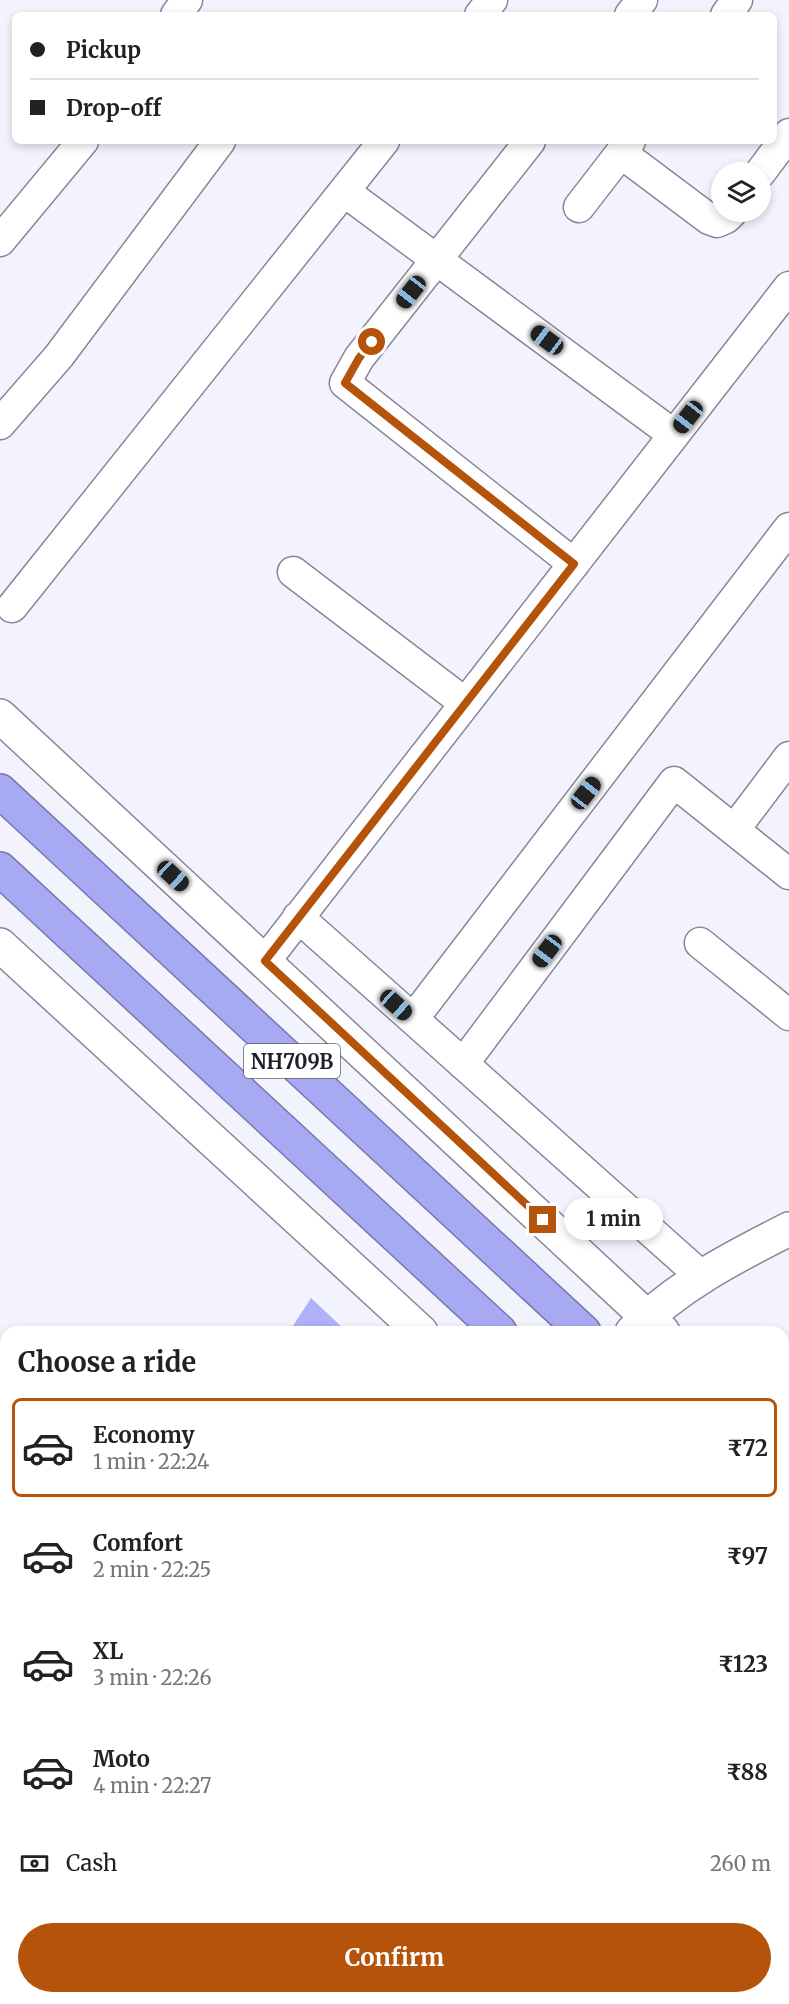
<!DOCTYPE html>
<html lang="en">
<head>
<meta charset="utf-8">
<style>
  :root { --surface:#fff; --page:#f6f6f6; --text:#222; --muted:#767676; --line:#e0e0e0; --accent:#b45309 }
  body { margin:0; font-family:Merriweather,serif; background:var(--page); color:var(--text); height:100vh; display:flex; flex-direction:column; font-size:22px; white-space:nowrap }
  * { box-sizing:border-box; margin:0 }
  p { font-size:20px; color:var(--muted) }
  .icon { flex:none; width:33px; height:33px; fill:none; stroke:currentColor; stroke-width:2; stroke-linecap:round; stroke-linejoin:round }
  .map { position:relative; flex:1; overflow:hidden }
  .sheet { position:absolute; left:0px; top:1326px; width:789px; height:678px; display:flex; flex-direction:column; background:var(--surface); border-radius:18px 18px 0 0; box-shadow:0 3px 9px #0003 }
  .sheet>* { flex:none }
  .top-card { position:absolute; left:12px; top:12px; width:765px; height:132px; border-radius:9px; box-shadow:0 3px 9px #0003; display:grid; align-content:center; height:132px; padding:0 18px; background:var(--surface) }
  .buttons { position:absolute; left:711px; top:162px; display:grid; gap:12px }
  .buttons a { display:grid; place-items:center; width:60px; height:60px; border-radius:50%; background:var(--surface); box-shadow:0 3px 9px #0003; font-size:30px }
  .end { position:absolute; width:27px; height:27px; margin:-14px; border:8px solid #b45309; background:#fff; box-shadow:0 0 0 3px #fff }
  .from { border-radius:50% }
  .bubble { position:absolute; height:42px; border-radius:21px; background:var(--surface); box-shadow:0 3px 9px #0003; font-size:20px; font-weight:700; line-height:42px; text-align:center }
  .car { position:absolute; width:18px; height:36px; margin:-18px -9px; border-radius:8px; box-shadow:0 0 4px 2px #0007; background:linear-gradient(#222 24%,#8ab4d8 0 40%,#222 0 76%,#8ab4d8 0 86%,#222 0) }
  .top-card b { display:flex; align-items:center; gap:21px; height:57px; font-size:22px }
  .top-card b+b { border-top:2px solid var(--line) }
  .top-card i { width:15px; height:15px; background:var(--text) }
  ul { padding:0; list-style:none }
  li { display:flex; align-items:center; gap:18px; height:99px; margin:0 12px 9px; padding:0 6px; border:3px solid transparent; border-radius:9px }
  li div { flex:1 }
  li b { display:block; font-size:22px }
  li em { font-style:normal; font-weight:700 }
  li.selected { border-color:var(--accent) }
  li>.icon { width:54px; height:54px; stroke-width:1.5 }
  h2 { padding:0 18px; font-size:27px; line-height:72px }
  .pay { display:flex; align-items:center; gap:15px; height:66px; padding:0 18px; font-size:22px }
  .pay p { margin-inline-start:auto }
  .action { display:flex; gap:12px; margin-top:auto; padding:12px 18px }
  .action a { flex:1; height:69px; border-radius:36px; background:var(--accent); color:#fff; font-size:24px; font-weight:700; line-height:69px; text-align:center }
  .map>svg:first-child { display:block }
  .water { fill:#b0b1f9 }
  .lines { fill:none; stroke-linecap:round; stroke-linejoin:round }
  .minor-casing { stroke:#86879e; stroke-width:33 }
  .tertiary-casing { stroke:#86879e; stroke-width:36 }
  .motorway-casing { stroke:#7779ac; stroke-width:36 }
  .minor { stroke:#fff; stroke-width:30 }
  .tertiary { stroke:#fff; stroke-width:33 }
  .motorway { stroke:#a7a9f3; stroke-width:33 }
  .route { stroke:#b45309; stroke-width:8 }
  .labels { text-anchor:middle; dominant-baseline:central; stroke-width:4.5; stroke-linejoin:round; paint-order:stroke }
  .shield { fill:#fff; stroke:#626268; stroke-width:1.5 }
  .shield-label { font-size:20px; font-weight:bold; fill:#1f1f28 }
</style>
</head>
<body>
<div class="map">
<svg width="789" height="2004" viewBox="0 0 789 2004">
  <rect width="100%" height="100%" fill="#f2f3fd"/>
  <path class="water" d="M311,1298L347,1332H289Z
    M783,1736L789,1742V2004H488L482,1998H783Z"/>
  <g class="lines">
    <g class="minor-casing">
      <path id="minor" d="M176,15L187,0
        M480,15L492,0
        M630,15L642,0
        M726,15L737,0
        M530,141L359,358L345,383L574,564
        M621,153L709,219L717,222L726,218L732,212
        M760,173L789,134
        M345,192L674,435
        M579,207L630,141
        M0,241L83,141
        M0,424L59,356L220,141
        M293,572L465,703
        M12,607L384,141
        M734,830L789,757
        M298,917L413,1019
        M700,943L789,1015
        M265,961L789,287
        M463,1064L674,782L789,874
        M701,1276L413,1019L789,528"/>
    </g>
    <g class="tertiary-casing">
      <path id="tertiary" d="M0,716L663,1332
        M0,945L421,1332
        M632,1332C677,1286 732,1258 789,1229
        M783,1444L789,1449
        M783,1669L789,1675"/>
    </g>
    <g class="motorway-casing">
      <path id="motorway" d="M0,791L584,1332
        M0,869L500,1332
        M783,1518L789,1524
        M783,1596L789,1602"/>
    </g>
    <use href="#minor" class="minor"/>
    <use href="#tertiary" class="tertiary"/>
    <use href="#motorway" class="motorway"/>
  </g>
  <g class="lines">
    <path class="route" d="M372,342L359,358L345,383L574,564L265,961L543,1220"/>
  </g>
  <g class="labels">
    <rect class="shield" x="244" y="1044" width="96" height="34" rx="4.5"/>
    <g class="shield-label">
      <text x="292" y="1061">NH709B</text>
    </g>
  </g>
</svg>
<div class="buttons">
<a><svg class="icon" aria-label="layers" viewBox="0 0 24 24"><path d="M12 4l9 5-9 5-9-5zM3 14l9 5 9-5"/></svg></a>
</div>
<i class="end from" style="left:372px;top:342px"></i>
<i class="end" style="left:543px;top:1220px"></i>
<div class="bubble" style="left:564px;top:1198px;width:99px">1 min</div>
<i class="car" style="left:411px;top:292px;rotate:218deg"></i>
<i class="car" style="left:547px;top:340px;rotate:307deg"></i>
<i class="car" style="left:688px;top:417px;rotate:218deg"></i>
<i class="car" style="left:586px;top:793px;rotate:38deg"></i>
<i class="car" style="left:173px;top:876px;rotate:133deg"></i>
<i class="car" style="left:547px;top:951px;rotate:217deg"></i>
<i class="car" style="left:396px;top:1005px;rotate:132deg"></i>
<div class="top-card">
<b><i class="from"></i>Pickup</b>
<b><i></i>Drop-off</b>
</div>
<section class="sheet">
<h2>Choose a ride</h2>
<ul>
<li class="selected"><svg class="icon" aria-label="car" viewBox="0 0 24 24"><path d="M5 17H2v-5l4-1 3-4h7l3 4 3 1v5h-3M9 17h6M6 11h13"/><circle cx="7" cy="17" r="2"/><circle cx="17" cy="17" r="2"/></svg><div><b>Economy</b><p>1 min · 22:24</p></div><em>₹72</em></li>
<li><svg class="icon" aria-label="car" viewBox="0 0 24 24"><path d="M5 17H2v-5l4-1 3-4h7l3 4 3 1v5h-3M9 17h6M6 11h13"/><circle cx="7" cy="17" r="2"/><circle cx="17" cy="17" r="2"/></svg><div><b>Comfort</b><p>2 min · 22:25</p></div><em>₹97</em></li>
<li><svg class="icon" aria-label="car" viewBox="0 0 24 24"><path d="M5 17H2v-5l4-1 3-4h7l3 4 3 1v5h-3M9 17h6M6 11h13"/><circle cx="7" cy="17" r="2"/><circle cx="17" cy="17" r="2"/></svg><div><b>XL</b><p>3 min · 22:26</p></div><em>₹123</em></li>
<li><svg class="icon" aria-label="car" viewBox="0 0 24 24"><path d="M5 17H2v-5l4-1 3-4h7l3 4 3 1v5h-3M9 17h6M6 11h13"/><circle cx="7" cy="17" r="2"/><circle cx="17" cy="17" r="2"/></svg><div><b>Moto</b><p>4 min · 22:27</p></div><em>₹88</em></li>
</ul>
<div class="pay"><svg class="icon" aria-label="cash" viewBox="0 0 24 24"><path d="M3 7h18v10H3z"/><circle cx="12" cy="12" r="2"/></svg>Cash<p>260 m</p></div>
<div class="action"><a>Confirm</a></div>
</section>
</div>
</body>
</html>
